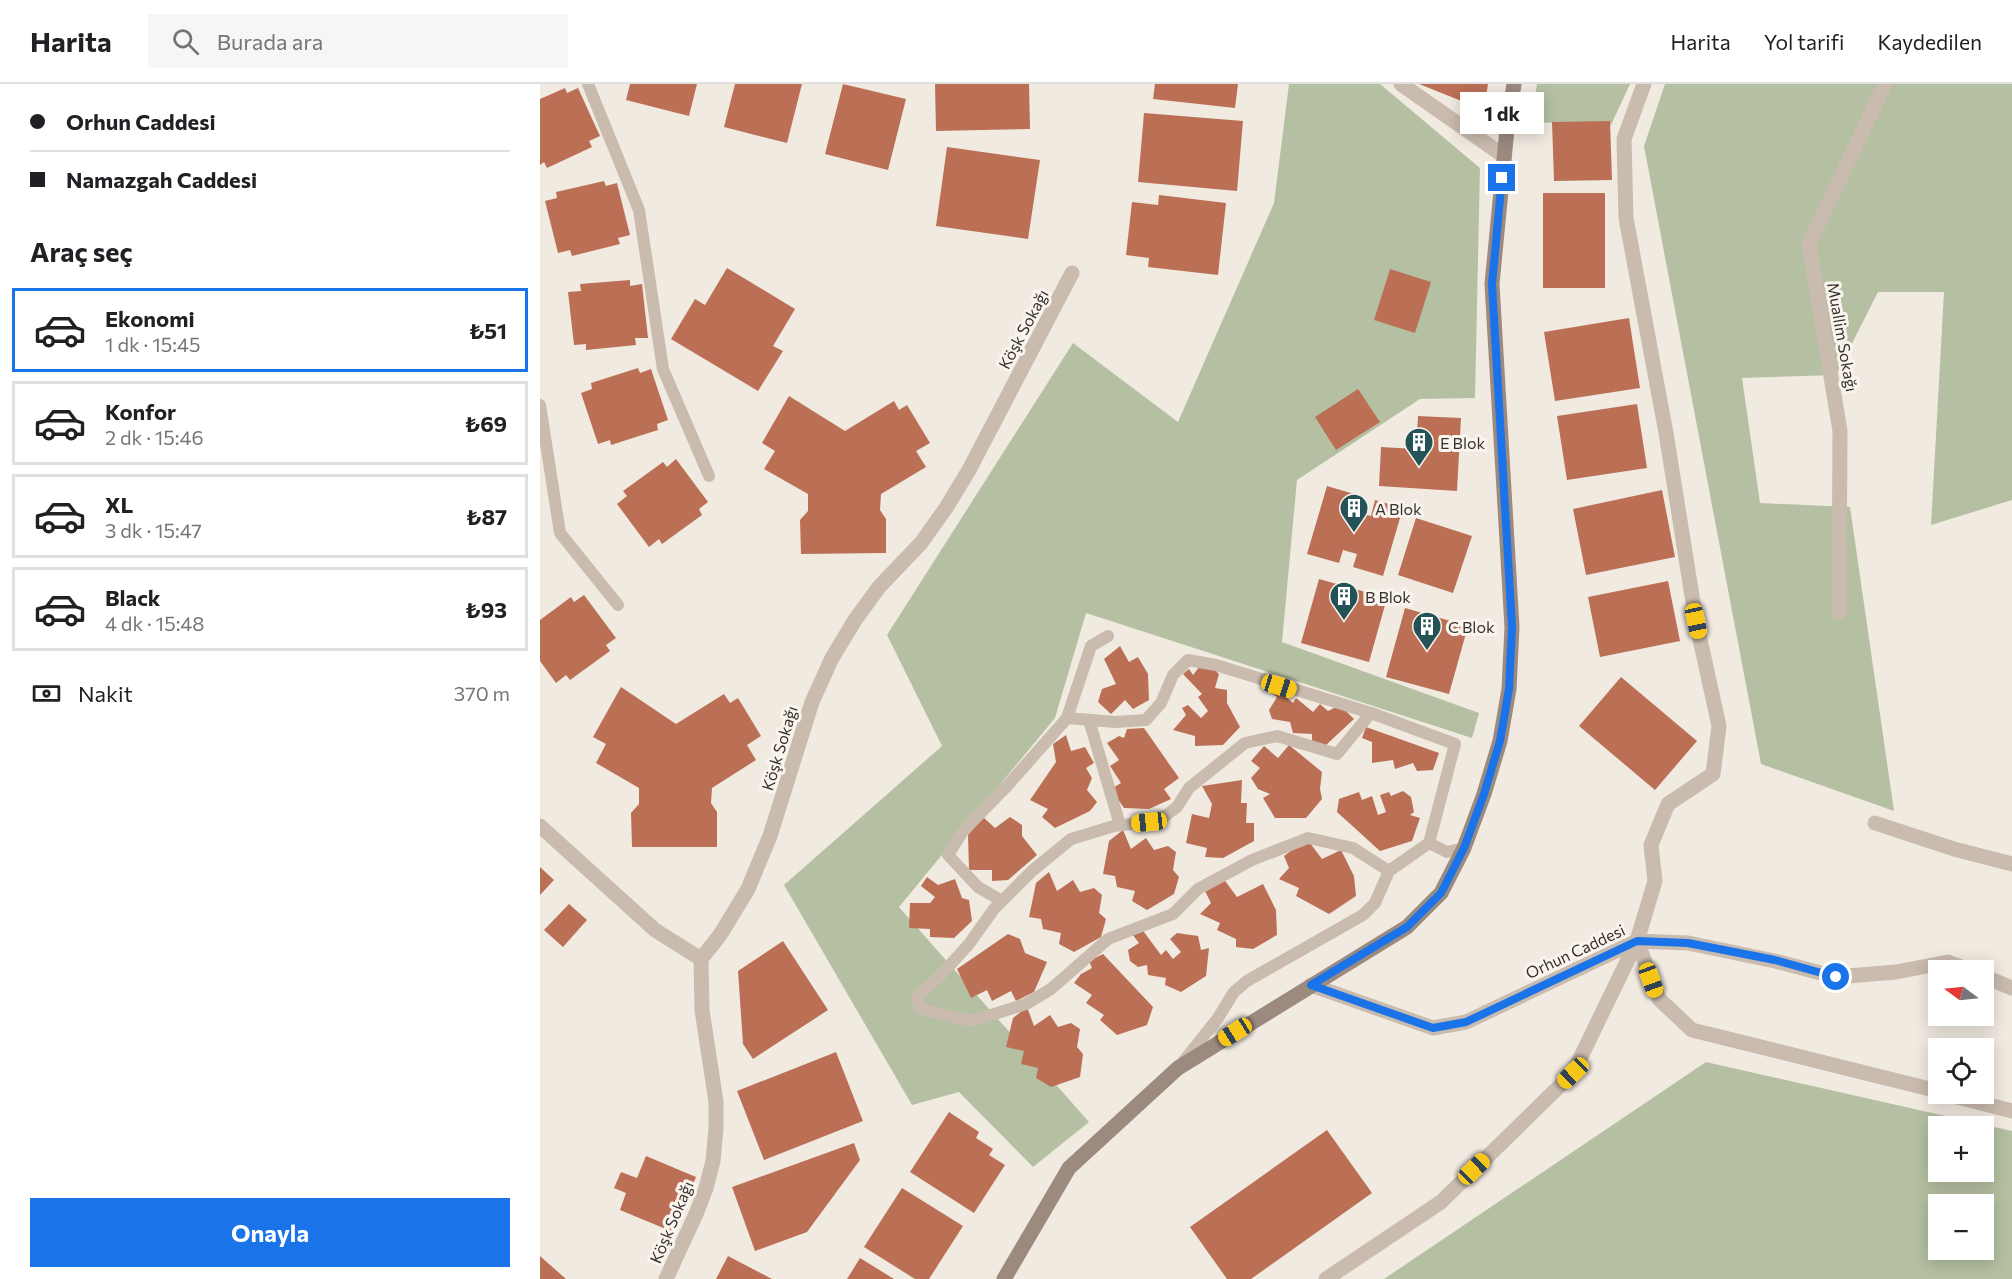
<!DOCTYPE html>
<html lang="tr">
<head>
<meta charset="utf-8">
<style>
  :root { --surface:#fff; --page:#f6f6f6; --text:#202124; --muted:#757577; --line:#e0e0e0; --accent:#1a73e8 }
  body { margin:0; font-family:Commissioner,sans-serif; background:var(--page); color:var(--text); height:100vh; display:flex; flex-direction:column; font-size:22px; white-space:nowrap }
  * { box-sizing:border-box; margin:0 }
  p { font-size:20px; color:var(--muted) }
  .icon { flex:none; width:33px; height:33px; fill:none; stroke:currentColor; stroke-width:2; stroke-linecap:round; stroke-linejoin:round }
  .map { position:relative; flex:1; overflow:hidden }
  .details { display:flex; flex-direction:column; background:var(--surface); width:540px }
  .details>* { flex:none }
  .hud { display:grid; align-content:center; height:132px; padding:0 30px; background:var(--surface) }
  .needle { width:39px; rotate:285deg }
  .controls { position:absolute; left:1388px; top:876px; display:grid; gap:12px }
  .controls a { display:grid; place-items:center; width:66px; height:66px; border-radius:0px; background:var(--surface); box-shadow:0 3px 15px #0003; font-size:30px }
  .end { position:absolute; width:27px; height:27px; margin:-14px; border:8px solid #1a73e8; background:#fff; box-shadow:0 0 0 3px #fff }
  .from { border-radius:50% }
  .bubble { position:absolute; height:42px; border-radius:0px; background:var(--surface); box-shadow:0 3px 15px #0003; font-size:20px; font-weight:700; line-height:42px; text-align:center }
  .car { position:absolute; width:18px; height:36px; margin:-18px -9px; border-radius:8px; box-shadow:0 0 4px 2px #0007; background:linear-gradient(#f5c518 24%,#345 0 40%,#f5c518 0 76%,#345 0 86%,#f5c518 0) }
  .hud b { display:flex; align-items:center; gap:21px; height:57px; font-size:22px }
  .hud b+b { border-top:2px solid var(--line) }
  .hud i { width:15px; height:15px; background:var(--text) }
  ul { padding:0; list-style:none }
  li { display:flex; align-items:center; gap:18px; height:84px; margin:0 12px 9px; padding:0 18px; border:3px solid var(--line); border-radius:0px }
  li div { flex:1 }
  li b { display:block; font-size:22px }
  li em { font-style:normal; font-weight:700 }
  li.selected { border-color:var(--accent) }
  li>.icon { width:54px; height:54px; stroke-width:1.5 }
  h2 { padding:0 30px; font-size:27px; line-height:72px }
  .pay { display:flex; align-items:center; gap:15px; height:66px; padding:0 30px; font-size:22px }
  .pay p { margin-inline-start:auto }
  .primary-button { display:flex; gap:12px; margin-top:auto; padding:12px 30px }
  .primary-button a { flex:1; height:69px; border-radius:0px; background:var(--accent); color:#fff; font-size:24px; font-weight:700; line-height:69px; text-align:center }
  header { display:flex; align-items:center; gap:36px; box-sizing:border-box; height:84px; padding:0 30px; background:var(--surface); border-bottom:2px solid var(--line) }
  header strong { font-size:28px }
  nav { display:flex; gap:33px; margin-inline-start:auto; font-size:21px }
  .search { width:420px; height:54px; background:var(--page); display:flex; align-items:center; gap:15px; box-sizing:border-box; padding:0 21px; border-radius:0px; color:var(--muted); font-size:22px }
  main { display:flex; flex:1; min-height:0 }
  .map>svg:first-child { display:block }
  .green { fill:#b5c0a2; fill-rule:evenodd }
  .building { fill:#bb7056 }
  .lines { fill:none; stroke-linecap:round; stroke-linejoin:round }
  .service { stroke:#c9bbae; stroke-width:12 }
  .minor { stroke:#c9bbae; stroke-width:15 }
  .secondary { stroke:#9c8a7f; stroke-width:15 }
  .route { stroke:#1a73e8; stroke-width:8 }
  .labels { text-anchor:middle; dominant-baseline:central; stroke-width:6; stroke-linejoin:round; paint-order:stroke }
  .street-label { font-size:16px; fill:#38302c; stroke:#f9f4ee }
  .poi-label { font-size:16px; fill:#38302c; stroke:#f9f4ee; text-anchor:start }
</style>
</head>
<body>
<header>
<strong>Harita</strong>
<div class="search"><svg class="icon" aria-label="search" viewBox="0 0 24 24"><circle cx="10" cy="10" r="6"/><path d="M15 15l6 6"/></svg>Burada ara</div>
<nav><a>Harita</a><a>Yol tarifi</a><a>Kaydedilen</a></nav>
</header>
<main>
<section class="details">
<div class="hud">
<b><i class="from"></i>Orhun Caddesi</b>
<b><i></i>Namazgah Caddesi</b>
</div>
<h2>Araç seç</h2>
<ul>
<li class="selected"><svg class="icon" aria-label="car" viewBox="0 0 24 24"><path d="M5 17H2v-5l4-1 3-4h7l3 4 3 1v5h-3M9 17h6M6 11h13"/><circle cx="7" cy="17" r="2"/><circle cx="17" cy="17" r="2"/></svg><div><b>Ekonomi</b><p>1 dk · 15:45</p></div><em>₺51</em></li>
<li><svg class="icon" aria-label="car" viewBox="0 0 24 24"><path d="M5 17H2v-5l4-1 3-4h7l3 4 3 1v5h-3M9 17h6M6 11h13"/><circle cx="7" cy="17" r="2"/><circle cx="17" cy="17" r="2"/></svg><div><b>Konfor</b><p>2 dk · 15:46</p></div><em>₺69</em></li>
<li><svg class="icon" aria-label="car" viewBox="0 0 24 24"><path d="M5 17H2v-5l4-1 3-4h7l3 4 3 1v5h-3M9 17h6M6 11h13"/><circle cx="7" cy="17" r="2"/><circle cx="17" cy="17" r="2"/></svg><div><b>XL</b><p>3 dk · 15:47</p></div><em>₺87</em></li>
<li><svg class="icon" aria-label="car" viewBox="0 0 24 24"><path d="M5 17H2v-5l4-1 3-4h7l3 4 3 1v5h-3M9 17h6M6 11h13"/><circle cx="7" cy="17" r="2"/><circle cx="17" cy="17" r="2"/></svg><div><b>Black</b><p>4 dk · 15:48</p></div><em>₺93</em></li>
</ul>
<div class="pay"><svg class="icon" aria-label="cash" viewBox="0 0 24 24"><path d="M3 7h18v10H3z"/><circle cx="12" cy="12" r="2"/></svg>Nakit<p>370 m</p></div>
<div class="primary-button"><a>Onayla</a></div>
</section>
<div class="map">
<svg width="1472" height="1195" viewBox="0 0 1472 1195">
  <rect width="100%" height="100%" fill="#f1eae1"/>
  <path class="green" d="M749,0H840L940,84L935,314L880,315L757,396L742,558L939,629L932,654L546,529L515,634L359,823L549,1038L493,1083L419,1008L372,1021L244,801L402,662L347,551L533,259L638,338L734,119Z
    M997,0H1090L1071,41L991,38Z
    M1125,0H1472V416L1391,441L1404,208H1338L1296,291L1202,294L1220,419L1310,423L1354,727L1221,680L1104,62Z
    M1166,978L1472,1047V1195H844ZM1443,1042V1088H1398V1042ZM1443,1120V1166H1398V1120Z"/>
  <path class="building" d="M90,0H157L149,32L86,16Z
    M195,0H262L247,59L184,43Z
    M303,0L366,15L348,86L285,70Z
    M395,0H489L490,45L396,47Z
    M615,0H698L695,24L613,15Z
    M879,0H948L944,26Z
    M25,4L27,9L38,4L60,52L49,57L52,63L7,84L4,78L0,81V15Z
    M604,29L703,37L697,107L598,98Z
    M1070,37L1072,96L1014,97L1012,38Z
    M407,63L500,76L488,155L396,142Z
    M64,97L66,102L77,99L90,151L78,154L80,160L32,172L30,166L18,169L5,117L17,114L16,108Z
    M1003,109H1065V204H1003Z
    M619,111L686,119L678,191L608,183L609,174L586,171L592,118L618,121Z
    M187,184L255,225L233,262L243,267L218,307L131,255L155,215L165,221Z
    M850,185L891,198L875,249L834,236Z
    M90,196V202L102,200L108,254H95L96,261L46,266V260L34,261L28,208L41,207L40,200Z
    M1089,234L1100,304L1015,317L1004,248Z
    M98,284L100,289L111,285L128,336L117,340L118,346L71,361L70,356L58,360L41,309L52,305L51,299Z
    M818,305L840,338L796,366L775,333Z
    M249,312L305,347L354,317L359,326L367,321L390,359L376,367L386,383L341,410L340,426L346,435V469L261,470L260,436L268,427V410L224,385L235,367L222,359Z
    M1097,320L1107,384L1027,396L1017,332Z
    M878,332L921,334L917,407L839,402L841,363L876,365Z
    M136,375L168,418L159,425L162,431L122,460L119,455L109,463L77,420L87,412L83,407L123,378L127,383Z
    M787,402L814,410L809,426L831,432L835,416L863,424L843,492L813,483L817,470L803,466L799,479L767,470Z
    M1122,406L1135,473L1046,491L1033,425Z
    M876,434L932,452L913,509L858,491Z
    M779,495L847,514L829,578L761,559Z
    M1128,497L1140,557L1060,573L1048,513Z
    M44,511L76,554L66,561L70,567L30,596L26,591L16,599L0,577V536L31,513L34,518Z
    M865,524L928,542L909,610L846,593Z
    M580,562L589,578L598,573L608,590L609,616L593,625L585,616L571,630L558,618L562,605L576,600L564,575Z
    M660,582H670L679,590L675,604L687,606V619L700,643L683,661L655,662V652L633,646L646,631L642,624L648,621L661,634L668,627L658,613L662,610L643,590L649,585L653,591Z
    M1081,593L1157,657L1115,706L1039,642Z
    M81,603L136,640L184,610L190,619L198,614L221,652L207,661L216,676L172,704L171,719L177,728V763H92L91,729L99,720V704L56,679L66,660L53,653Z
    M734,603L753,619L756,614L773,628L780,620L788,627L800,621L814,635L786,661L772,660V650L753,649L750,638L732,635L729,626L737,613L731,609Z
    M826,643L899,669L893,686L877,687L873,679L855,685L853,676L832,679V658L822,654Z
    M604,644L639,694L624,705L631,715L609,725L584,724L571,705L581,699L570,682L579,676L567,659L579,652L584,654L587,645Z
    M526,651L531,667L545,663L554,679L546,684L552,694L547,706L557,718L550,727L515,744L502,733L508,725L490,716L516,678L513,660Z
    M749,661L782,688L780,705L782,715L766,734H735L723,714L730,710L718,705L711,694L720,684L711,677L724,662L738,674Z
    M702,696L701,719H707L706,739H714V757L683,774L665,773L667,764L646,759L652,730L669,734L672,720L662,702Z
    M863,707L871,713L874,728L870,731L880,734L872,757L840,767L797,728L799,715L819,708L822,716L832,712L838,731L846,728L840,711L849,708L851,712Z
    M443,733L455,744L470,733L482,741V752L497,771L468,796L452,797V786H429L428,751Z
    M583,746L591,765L606,754L614,766L628,762L636,768L633,786L639,793L634,810L607,826L592,817L595,807L577,803L575,792L563,790L569,757Z
    M767,755L782,775L801,766L814,792L816,812L789,830L756,812L759,804L739,795L749,784L744,772Z
    M0,783L14,796L0,811Z
    M509,788L517,807L533,796L540,808L554,804L562,811L559,829L566,835L561,853L534,868L519,860L521,849L503,845L501,835L489,833L496,799Z
    M387,793L398,801L415,795L422,814L429,816L432,837L414,854L390,853V845L369,844L370,819H390L395,813L381,802Z
    M683,794L697,813L723,800L736,826L737,851L713,865L696,863V855L677,846L680,839L660,830L671,819L665,807Z
    M29,820L47,836L23,863L4,846Z
    M601,844L621,871L626,866L633,875L641,868L630,855L637,849L658,852L661,866L669,864L666,892L641,908L625,901L626,894L608,891L607,881L598,883L590,877L588,866L599,859L592,850Z
    M468,850L480,855L485,869L507,878L494,908L476,917L471,907L452,917L447,906L431,914L417,885Z
    M243,857L288,926L213,975L203,960L198,887Z
    M563,870L613,923L607,941L577,951L560,936L564,931L546,919L552,911L534,899L541,890L552,884L549,877Z
    M487,923L494,942L510,931L518,943L531,939L540,945L537,963L543,970L540,993L511,1003L496,994L498,984L481,980L484,967L466,963L473,934Z
    M296,968L323,1037L224,1076L197,1007Z
    M409,1028L439,1048L436,1054L453,1065L449,1071L465,1081L434,1129L370,1088Z
    M787,1046L832,1109L711,1195H687L650,1143Z
    M314,1059L320,1076L267,1148L215,1167L192,1103Z
    M106,1072L156,1093L133,1148L80,1126L86,1109L74,1104L81,1088L97,1094Z
    M362,1104L423,1142L389,1195H375L324,1163Z
    M0,1172L26,1195H0Z
    M188,1172L232,1195H176Z
    M320,1174L354,1195H307Z"/>
  <g class="lines">
    <path class="service" d="M48,0L99,126L123,285L169,392
      M0,321L20,449L78,521
      M568,552L551,562L527,634L576,638L606,636L621,619L633,591L648,576L676,581L831,629L915,660L889,759L849,787L835,819L823,831L707,897L694,908L678,934L643,978
      M831,629L797,670L737,652L705,659L649,704L637,723L625,732L609,738L574,742L531,755L492,787L454,825L429,860L400,892L377,912L380,925L432,937L486,920L511,905L568,855L633,830L658,805L712,776L768,754L813,764L849,787
      M549,636L580,741
      M889,759L907,768L924,764
      M462,817L438,803L408,771L423,747L468,701L527,634"/>
    <path class="minor" d="M861,0L964,72
      M1299,528L1300,347L1269,160L1345,0
      M1335,739L1414,765L1472,780
      M0,742L115,846L161,875
      M1097,857L1119,915L1152,946L1398,1007
      M1443,892L1472,904
      M771,901L893,944L926,938L1097,857L1148,859L1235,877L1296,893L1356,888L1408,878L1429,886
      M1406,1010L1472,1027
      M126,1195L156,1130L166,1104L173,1077L176,1044V1018L162,926L161,875L180,851L208,805L230,752L272,618L292,574L315,536L339,503L381,459L406,424L429,386L532,189
      M786,1195L901,1118L1033,989L1097,857L1115,797L1111,761L1128,720L1173,690L1179,642L1156,537L1126,349L1086,134L1084,55L1104,0"/>
    <path class="secondary" d="M464,1195L529,1084L638,984L867,843L901,809L924,764L944,710L960,657L969,605L972,543L952,200L967,45L974,0"/>
  </g>
  <g class="lines">
    <path class="route" d="M962,94L952,200L972,543L969,605L960,657L944,710L924,764L901,809L867,843L771,901L893,944L926,938L1097,857L1148,859L1235,876L1296,893"/>
  </g>
  <defs>
    <g id="building-pin" transform="scale(1.5)"><path d="M0 17L-7.5 6A9.5 9.5 0 1 1 7.5 6Z" fill="#255256" stroke="#f9f4ee"/><path d="M-4-6H4V6H1V3H-1V6H-4ZM-2.5-4.3h1.7v1.8h-1.7ZM.8-4.3h1.7v1.8H.8ZM-2.5-1h1.7V.8h-1.7ZM.8-1h1.7V.8H.8Z" fill="#fff"/></g>
  </defs>
  <g fill-rule="evenodd">
    <use href="#building-pin" x="879" y="358"/>
    <use href="#building-pin" x="814" y="424"/>
    <use href="#building-pin" x="804" y="512"/>
    <use href="#building-pin" x="887" y="542"/>
  </g>
  <g class="labels">
    <g class="street-label">
      <text transform="translate(483 245) rotate(-62)">Köşk Sokağı</text>
      <text transform="translate(1303 253) rotate(80)">Muallim Sokağı</text>
      <text transform="translate(239 664) rotate(-73)">Köşk Sokağı</text>
      <text transform="translate(1035 867) rotate(-25)">Orhun Caddesi</text>
      <text transform="translate(131 1138) rotate(-67)">Köşk Sokağı</text>
    </g>
    <g class="poi-label">
      <text x="900" y="358">E Blok</text>
      <text x="835" y="424">A Blok</text>
      <text x="825" y="512">B Blok</text>
      <text x="908" y="542">C Blok</text>
    </g>
  </g>
</svg>
<div class="controls">
<a><svg class="needle" viewBox="-14 -14 28 28"><path d="M0-13l5 13h-10z" fill="#e53935"/><path d="M0 13l5-13h-10z" fill="#757577"/></svg></a>
<a><svg class="icon" aria-label="locate" viewBox="0 0 24 24"><circle cx="12" cy="12" r="6"/><path d="M12 2v4M12 18v4M2 12h4M18 12h4"/></svg></a>
<a>+</a>
<a>−</a>
</div>
<i class="end from" style="left:1296px;top:893px"></i>
<i class="end" style="left:962px;top:94px"></i>
<div class="bubble" style="left:920px;top:8px;width:84px">1 dk</div>
<i class="car" style="left:1156px;top:537px;rotate:168deg"></i>
<i class="car" style="left:739px;top:602px;rotate:107deg"></i>
<i class="car" style="left:609px;top:738px;rotate:264deg"></i>
<i class="car" style="left:1111px;top:896px;rotate:160deg"></i>
<i class="car" style="left:695px;top:948px;rotate:238deg"></i>
<i class="car" style="left:1033px;top:989px;rotate:226deg"></i>
<i class="car" style="left:934px;top:1085px;rotate:46deg"></i>
</div>
</main>
</body>
</html>
